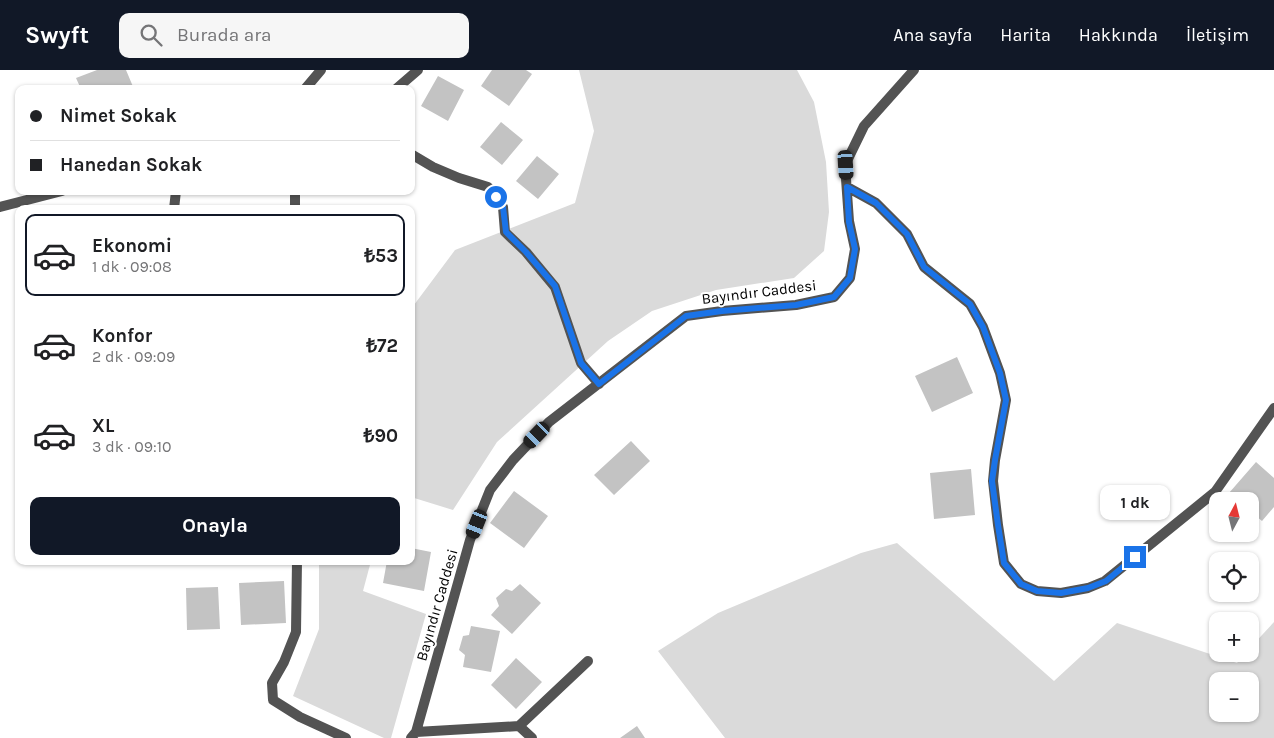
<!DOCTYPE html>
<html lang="tr">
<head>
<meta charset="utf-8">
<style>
  :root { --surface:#fff; --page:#f6f6f6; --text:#202124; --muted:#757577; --line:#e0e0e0; --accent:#111827 }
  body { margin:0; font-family:Karla,sans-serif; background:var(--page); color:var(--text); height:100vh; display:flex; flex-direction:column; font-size:19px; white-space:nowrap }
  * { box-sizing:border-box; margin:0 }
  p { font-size:16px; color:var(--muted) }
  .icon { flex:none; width:28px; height:28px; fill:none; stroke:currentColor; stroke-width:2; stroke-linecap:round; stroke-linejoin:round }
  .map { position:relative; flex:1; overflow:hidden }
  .drawer { position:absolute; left:15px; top:135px; width:400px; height:360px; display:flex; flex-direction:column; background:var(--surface); border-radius:10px; box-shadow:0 1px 4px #0004 }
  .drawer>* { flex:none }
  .banner { position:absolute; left:15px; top:15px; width:400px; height:110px; border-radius:10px; box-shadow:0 1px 4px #0004; display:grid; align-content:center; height:110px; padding:0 15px; background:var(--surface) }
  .needle { width:32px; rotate:7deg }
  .tools { position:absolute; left:1209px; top:422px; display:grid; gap:10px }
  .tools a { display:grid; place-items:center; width:50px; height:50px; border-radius:10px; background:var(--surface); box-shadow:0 1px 4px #0004; font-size:25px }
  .end { position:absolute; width:22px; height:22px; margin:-11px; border:6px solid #1a73e8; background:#fff; box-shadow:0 0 0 2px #fff }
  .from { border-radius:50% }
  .bubble { position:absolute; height:35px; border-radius:10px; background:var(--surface); box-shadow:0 1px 4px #0004; font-size:16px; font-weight:700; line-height:35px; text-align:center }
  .car { position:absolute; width:15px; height:30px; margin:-15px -8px; border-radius:6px; box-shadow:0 0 4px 1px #0007; background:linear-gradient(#222 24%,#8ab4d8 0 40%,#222 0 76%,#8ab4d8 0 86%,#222 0) }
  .banner b { display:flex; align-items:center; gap:18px; height:48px; font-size:19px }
  .banner b+b { border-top:1px solid var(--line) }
  .banner i { width:12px; height:12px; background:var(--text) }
  ul { padding:9px 0 0; list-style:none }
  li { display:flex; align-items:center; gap:15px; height:82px; margin:0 10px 8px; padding:0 5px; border:2px solid transparent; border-radius:10px }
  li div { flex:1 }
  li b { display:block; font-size:19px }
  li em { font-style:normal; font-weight:700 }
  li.active { border-color:var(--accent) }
  li>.icon { width:45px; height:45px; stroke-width:1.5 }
  .button { display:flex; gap:10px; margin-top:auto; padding:10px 15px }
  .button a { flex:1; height:58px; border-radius:10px; background:var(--accent); color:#fff; font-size:20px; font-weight:700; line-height:58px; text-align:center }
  header { display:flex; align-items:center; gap:30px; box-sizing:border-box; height:70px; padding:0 25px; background:var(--accent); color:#fff }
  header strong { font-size:24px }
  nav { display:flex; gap:28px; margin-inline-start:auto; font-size:18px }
  .search { width:350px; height:45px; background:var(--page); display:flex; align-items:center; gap:12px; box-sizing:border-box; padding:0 18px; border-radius:10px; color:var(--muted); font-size:19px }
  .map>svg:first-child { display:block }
  .green { fill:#dadada; fill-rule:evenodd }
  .building { fill:#c3c3c3 }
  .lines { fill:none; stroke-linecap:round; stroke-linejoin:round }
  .minor { stroke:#535353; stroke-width:10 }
  .route { stroke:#1a73e8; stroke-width:6 }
  .labels { text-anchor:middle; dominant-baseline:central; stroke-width:4; stroke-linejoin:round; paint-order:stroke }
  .street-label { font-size:15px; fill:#000; stroke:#fff }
</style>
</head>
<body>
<header>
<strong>Swyft</strong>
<div class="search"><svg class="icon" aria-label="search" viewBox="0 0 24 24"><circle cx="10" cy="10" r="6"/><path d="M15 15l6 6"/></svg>Burada ara</div>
<nav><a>Ana sayfa</a><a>Harita</a><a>Hakkında</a><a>İletişim</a></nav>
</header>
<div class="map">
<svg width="1274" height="668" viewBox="0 0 1274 668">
  <rect width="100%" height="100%" fill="#fff"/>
  <path class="green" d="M579,0H797L814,32L826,92L829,142L824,181L794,208L716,220L652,241L608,271L497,372L453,440L411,427V239L455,180L575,133L594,61Z
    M897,473L1054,611L1117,553L1237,593L1245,584H1250V578L1274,552V668H725L658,581L718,543L861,483ZM1218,611H1250V644H1218Z
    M319,491H371L363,521L426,544L391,668H384L293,626L319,559Z"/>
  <path class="building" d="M97,0H126L134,19H81L76,8Z
    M492,0H526L532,4L509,36L481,16Z
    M438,6L464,20L448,51L421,36Z
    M501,52L523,70L502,95L480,77Z
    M537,86L559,104L538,129L516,111Z
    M957,287L973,323L932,342L915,306Z
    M631,371L650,391L614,425L594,405Z
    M1256,392L1274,408V437L1262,451L1250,441V431H1239L1229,423Z
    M971,399L975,445L934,449L930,403Z
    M514,421L548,446L524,478L490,453Z
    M411,478L431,482L424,521L383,513L387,491H411Z
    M284,511L286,553L241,555L239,513Z
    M520,514L541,533L512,564L491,545L499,536L496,528L506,519L512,521Z
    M218,517L220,559L187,560L186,518Z
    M471,556L500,561L491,602L463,597L465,585L459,580L463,566L469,565Z
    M516,588L542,612L516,639L491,615Z
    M637,656L645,668H620Z"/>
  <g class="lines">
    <path class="minor" d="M305,19L321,0
      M396,19L418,0
      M411,84L433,97L459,108L488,117L503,137L505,162L526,182L555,217L581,293L599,314
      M847,117L876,133L907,164L924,197L970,234L983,257L1000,303L1006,330L995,390L993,411L998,455L1004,493L1021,514L1037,521L1061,523L1088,518L1105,511L1215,422L1274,338
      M295,121V139
      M0,137L62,121
      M174,139L176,121
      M297,491L296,562L284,592L272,613L273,630L300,647L346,668
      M519,656L588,591
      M416,662L519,656L532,668
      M411,668L416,662L470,470L490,420L513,390L549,352L686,246L722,241L796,235L834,227L850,208L855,179L849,151L845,95L864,56L914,0"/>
  </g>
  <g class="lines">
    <path class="route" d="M496,127L503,137L506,162L526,182L555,216L581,293L599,314L686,246L722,241L796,235L834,227L850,208L855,179L849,152L847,117L876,133L907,164L924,197L970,234L983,257L1000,303L1006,330L995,390L992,411L998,455L1004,493L1021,514L1037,521L1061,523L1088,518L1106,511L1135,487"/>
  </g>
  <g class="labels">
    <g class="street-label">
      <text transform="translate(759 222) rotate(-7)">Bayındır Caddesi</text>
      <text transform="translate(437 535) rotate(-74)">Bayındır Caddesi</text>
    </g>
  </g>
</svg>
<div class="tools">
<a><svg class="needle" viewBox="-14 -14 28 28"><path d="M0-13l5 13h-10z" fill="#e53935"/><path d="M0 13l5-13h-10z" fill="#757577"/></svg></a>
<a><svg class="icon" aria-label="locate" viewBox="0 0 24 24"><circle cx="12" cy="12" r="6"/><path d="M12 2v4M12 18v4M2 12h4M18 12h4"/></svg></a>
<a>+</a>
<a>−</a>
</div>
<i class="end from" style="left:496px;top:127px"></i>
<i class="end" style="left:1135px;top:487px"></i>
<div class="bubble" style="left:1100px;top:415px;width:70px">1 dk</div>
<i class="car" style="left:846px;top:95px;rotate:176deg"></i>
<i class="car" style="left:537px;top:365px;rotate:224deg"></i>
<i class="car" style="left:477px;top:454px;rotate:202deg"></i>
<div class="banner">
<b><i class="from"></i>Nimet Sokak</b>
<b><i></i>Hanedan Sokak</b>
</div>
<section class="drawer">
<ul>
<li class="active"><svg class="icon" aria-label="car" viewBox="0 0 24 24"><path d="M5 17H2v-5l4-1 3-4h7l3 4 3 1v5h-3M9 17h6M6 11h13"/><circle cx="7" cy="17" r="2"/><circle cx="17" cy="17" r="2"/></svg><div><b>Ekonomi</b><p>1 dk · 09:08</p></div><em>₺53</em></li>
<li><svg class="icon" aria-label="car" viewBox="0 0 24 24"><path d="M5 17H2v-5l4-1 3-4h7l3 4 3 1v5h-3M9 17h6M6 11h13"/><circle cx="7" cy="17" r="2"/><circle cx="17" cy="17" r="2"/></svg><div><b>Konfor</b><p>2 dk · 09:09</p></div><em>₺72</em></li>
<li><svg class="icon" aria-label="car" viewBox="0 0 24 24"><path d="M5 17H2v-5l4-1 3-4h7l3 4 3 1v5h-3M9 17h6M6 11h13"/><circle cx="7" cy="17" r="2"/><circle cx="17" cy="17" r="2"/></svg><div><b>XL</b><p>3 dk · 09:10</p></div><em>₺90</em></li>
</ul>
<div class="button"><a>Onayla</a></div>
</section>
</div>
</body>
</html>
